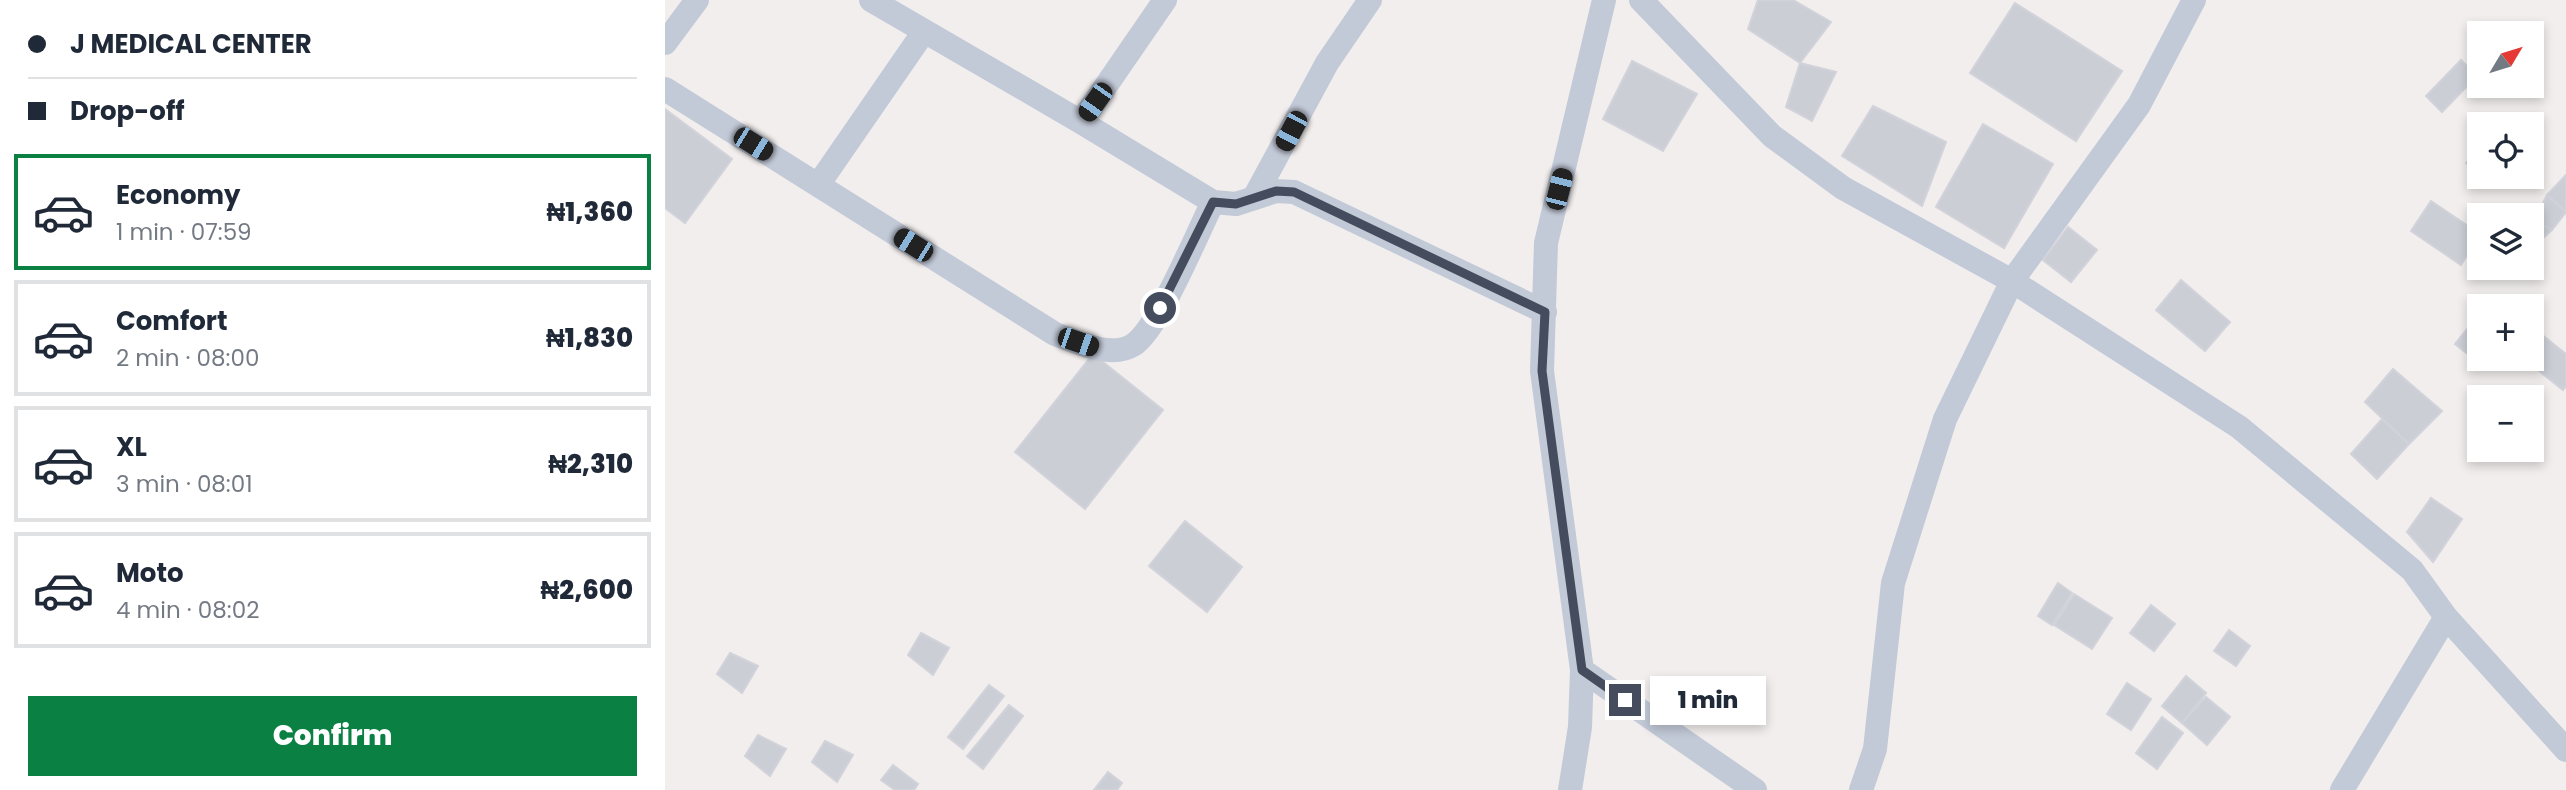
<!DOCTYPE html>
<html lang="en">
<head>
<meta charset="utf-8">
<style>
  :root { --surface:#fff; --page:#f6f6f7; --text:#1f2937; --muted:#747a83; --line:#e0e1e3; --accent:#0b8043 }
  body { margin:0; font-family:Poppins,sans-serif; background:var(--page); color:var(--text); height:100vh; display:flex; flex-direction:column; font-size:26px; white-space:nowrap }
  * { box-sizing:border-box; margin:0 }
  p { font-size:23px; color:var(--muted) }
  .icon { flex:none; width:38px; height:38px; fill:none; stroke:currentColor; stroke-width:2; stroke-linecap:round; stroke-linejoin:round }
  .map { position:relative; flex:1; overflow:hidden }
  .sheet { display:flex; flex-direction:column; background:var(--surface); width:665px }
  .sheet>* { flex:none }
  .banner { display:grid; align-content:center; height:154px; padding:0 28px; background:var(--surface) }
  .needle { width:46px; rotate:52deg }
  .controls { position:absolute; left:1802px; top:21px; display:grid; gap:14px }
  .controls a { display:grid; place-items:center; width:77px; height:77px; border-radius:0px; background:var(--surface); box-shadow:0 4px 10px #0003; font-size:35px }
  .end { position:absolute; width:32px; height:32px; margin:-16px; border:9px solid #444c5d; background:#fff; box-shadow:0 0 0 4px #fff }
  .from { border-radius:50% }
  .bubble { position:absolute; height:49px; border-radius:0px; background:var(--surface); box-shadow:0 4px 10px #0003; font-size:23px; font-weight:800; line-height:49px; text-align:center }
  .car { position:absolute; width:21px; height:42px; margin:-21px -10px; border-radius:9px; box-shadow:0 0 5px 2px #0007; background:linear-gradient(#222 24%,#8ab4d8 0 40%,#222 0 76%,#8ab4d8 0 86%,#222 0) }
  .banner b { display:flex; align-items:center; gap:24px; height:66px; font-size:26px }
  .banner b+b { border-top:2px solid var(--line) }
  .banner i { width:18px; height:18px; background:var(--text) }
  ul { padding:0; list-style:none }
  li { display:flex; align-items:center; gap:21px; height:116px; margin:0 14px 10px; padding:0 14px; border:4px solid var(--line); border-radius:0px }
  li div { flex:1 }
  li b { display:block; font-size:26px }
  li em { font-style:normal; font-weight:800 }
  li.current { border-color:var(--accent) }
  li>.icon { width:63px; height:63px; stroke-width:1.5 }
  .button { display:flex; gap:14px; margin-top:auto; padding:14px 28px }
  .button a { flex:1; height:80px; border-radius:0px; background:var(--accent); color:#fff; font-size:28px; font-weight:800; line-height:80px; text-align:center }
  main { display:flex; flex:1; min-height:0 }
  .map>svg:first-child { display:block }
  .building { fill:#ccced6; stroke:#d1d2da; stroke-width:2 }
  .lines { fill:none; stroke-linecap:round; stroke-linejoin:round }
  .street { stroke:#c2c9d7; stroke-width:24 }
  .route { stroke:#444c5d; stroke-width:9 }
</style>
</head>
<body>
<main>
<section class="sheet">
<div class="banner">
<b><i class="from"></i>J MEDICAL CENTER</b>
<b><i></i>Drop-off</b>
</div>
<ul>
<li class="current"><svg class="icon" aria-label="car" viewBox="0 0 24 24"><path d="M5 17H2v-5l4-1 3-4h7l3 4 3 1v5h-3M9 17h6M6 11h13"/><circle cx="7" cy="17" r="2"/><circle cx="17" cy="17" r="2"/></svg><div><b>Economy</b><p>1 min · 07:59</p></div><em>₦1,360</em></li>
<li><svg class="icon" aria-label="car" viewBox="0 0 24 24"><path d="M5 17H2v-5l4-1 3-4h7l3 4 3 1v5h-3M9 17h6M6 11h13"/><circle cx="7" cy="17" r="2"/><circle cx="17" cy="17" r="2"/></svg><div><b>Comfort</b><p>2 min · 08:00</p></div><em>₦1,830</em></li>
<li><svg class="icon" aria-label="car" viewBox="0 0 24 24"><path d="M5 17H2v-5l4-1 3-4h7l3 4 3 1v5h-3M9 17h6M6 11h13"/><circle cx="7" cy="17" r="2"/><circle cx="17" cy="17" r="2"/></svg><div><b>XL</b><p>3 min · 08:01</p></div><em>₦2,310</em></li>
<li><svg class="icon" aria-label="car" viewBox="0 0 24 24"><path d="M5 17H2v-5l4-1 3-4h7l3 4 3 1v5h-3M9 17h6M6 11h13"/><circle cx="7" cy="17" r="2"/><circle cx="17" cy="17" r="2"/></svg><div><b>Moto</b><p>4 min · 08:02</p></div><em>₦2,600</em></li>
</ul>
<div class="button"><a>Confirm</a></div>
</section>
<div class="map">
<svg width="1901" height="790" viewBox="0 0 1901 790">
  <rect width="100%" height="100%" fill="#f1eeed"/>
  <path class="building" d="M1093,0H1128L1166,22L1135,63L1083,29Z
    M1350,3L1457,71L1411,141L1305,73Z
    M1796,60L1812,76L1777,112L1761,96Z
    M967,61L1032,94L998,151L938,119Z
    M1135,63L1171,72L1147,121L1121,107Z
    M1208,106L1281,142L1257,206L1177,156Z
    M0,109L67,159L20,223L0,208Z
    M1318,124L1388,164L1339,248L1271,207Z
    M1815,149V177L1801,163Z
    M1901,175V212L1882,195Z
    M1882,195L1901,212L1887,230L1869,220Z
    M1766,201L1815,234L1796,265L1746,231Z
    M1869,220L1887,230L1867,248V222Z
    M1403,227L1432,250L1406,282L1378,260Z
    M1516,280L1565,322L1540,351L1491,310Z
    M1814,314L1815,359H1824L1818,366L1790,344Z
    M1876,334L1901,354V386L1898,390L1859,359H1867V346Z
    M428,354L498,410L420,509L350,452Z
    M1728,369L1777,411L1744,444L1700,402Z
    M1717,419L1744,444L1712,479L1686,454Z
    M1766,498L1797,519L1768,562L1742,532Z
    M520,521L577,567L542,612L484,566Z
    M1393,583L1407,593L1387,625L1373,616Z
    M1409,594L1447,618L1427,649L1389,625Z
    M1486,605L1510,624L1489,651L1465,633Z
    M1564,630L1585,646L1571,666L1549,651Z
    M256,633L284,648L268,675L243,655Z
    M65,653L93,666L77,693L52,674Z
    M1521,676L1541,693L1517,723L1497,706Z
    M1462,683L1486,699L1466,730L1442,714Z
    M324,685L339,696L298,749L283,737Z
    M1541,697L1565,717L1542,745L1517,723Z
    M344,705L358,716L318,769L302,756Z
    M1497,717L1518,733L1492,769L1471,753Z
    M93,735L121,749L105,776L80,756Z
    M160,741L188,755L172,782L147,762Z
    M228,765L253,784L249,790H230L216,780Z
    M443,772L457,783L452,790H429Z"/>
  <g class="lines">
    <path class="street" d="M206,0L416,122L548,202L571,204L611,191L629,192L880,312
      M976,0L1107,136L1178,188L1347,281L1574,427L1747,570L1781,617L1901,750
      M0,43L32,0
      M0,89L390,334C412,342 446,359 468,345C493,330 532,233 548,202
      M416,122L500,0
      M153,185L258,33
      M589,198L662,63L705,0
      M917,670L1090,790
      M905,790L915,727L917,670L877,371L881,243L939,0
      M1196,790L1210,749L1228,583L1280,419L1347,281L1474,105L1529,0
      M1677,790L1781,617"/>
  </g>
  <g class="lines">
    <path class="route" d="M495,308L548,202L571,204L611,191L629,192L880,312L877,371L917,670L960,700"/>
  </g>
</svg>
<div class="controls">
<a><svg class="needle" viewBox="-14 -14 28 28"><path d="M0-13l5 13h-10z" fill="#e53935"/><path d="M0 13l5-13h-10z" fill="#747a83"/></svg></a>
<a><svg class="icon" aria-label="locate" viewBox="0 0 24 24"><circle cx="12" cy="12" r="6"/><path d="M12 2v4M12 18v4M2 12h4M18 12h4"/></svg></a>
<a><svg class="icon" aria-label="layers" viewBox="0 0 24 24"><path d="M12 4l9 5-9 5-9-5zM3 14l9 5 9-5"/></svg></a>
<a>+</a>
<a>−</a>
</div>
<i class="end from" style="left:495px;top:308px"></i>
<i class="end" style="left:960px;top:700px"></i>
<div class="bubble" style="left:985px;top:676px;width:116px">1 min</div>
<i class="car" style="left:430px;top:102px;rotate:215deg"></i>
<i class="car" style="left:626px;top:131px;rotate:208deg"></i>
<i class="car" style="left:88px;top:144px;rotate:122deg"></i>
<i class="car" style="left:894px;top:189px;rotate:14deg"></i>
<i class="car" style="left:248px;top:245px;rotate:302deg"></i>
<i class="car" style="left:413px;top:342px;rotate:109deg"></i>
</div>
</main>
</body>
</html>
